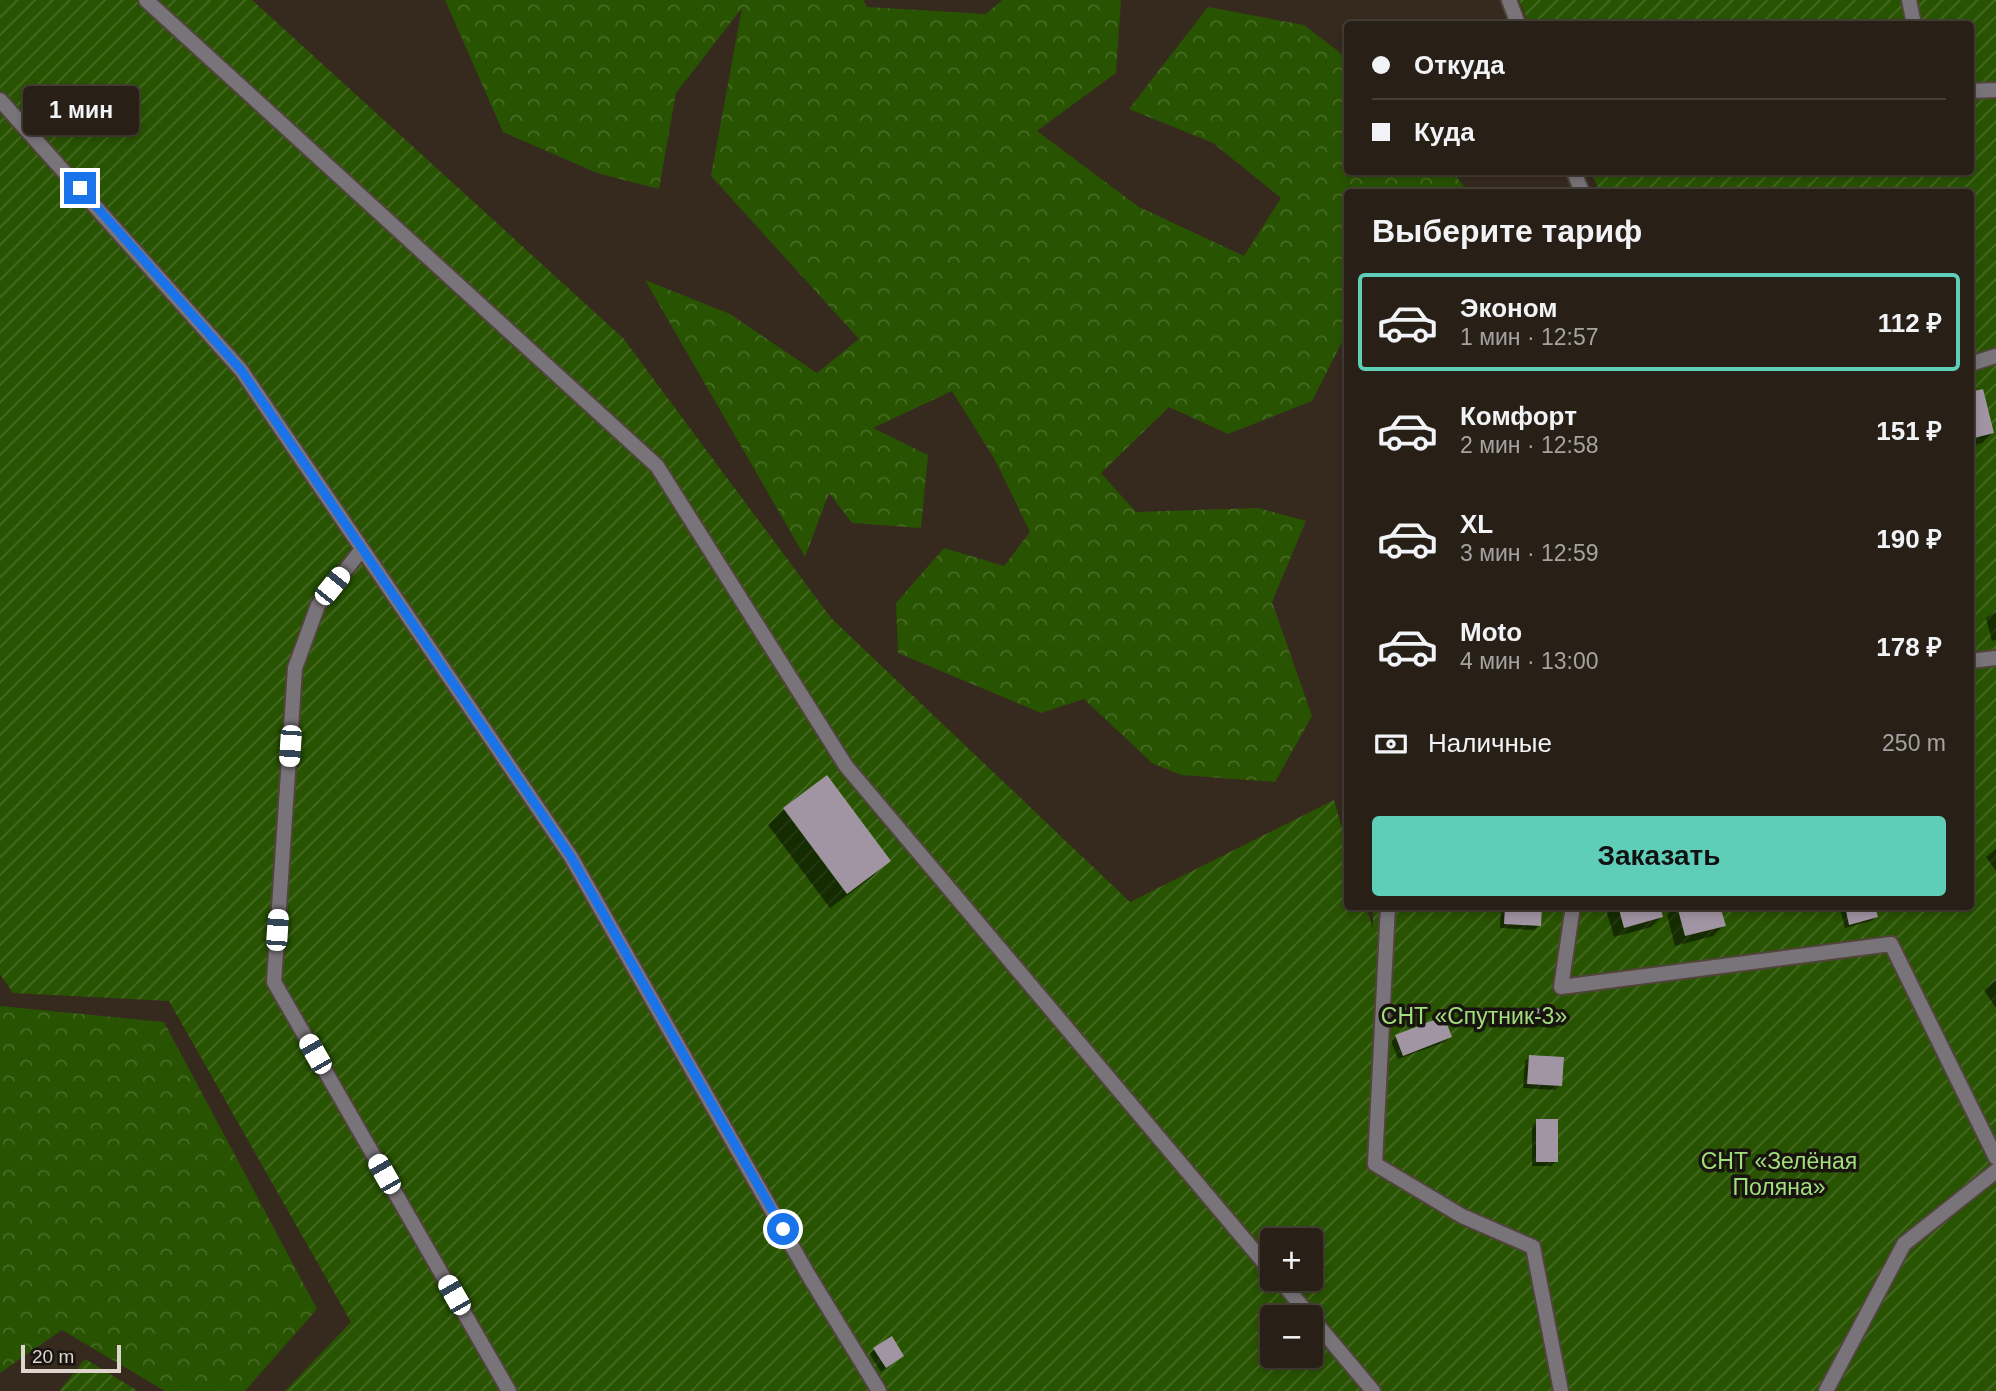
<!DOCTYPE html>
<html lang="ru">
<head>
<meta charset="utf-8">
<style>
  :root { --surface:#282017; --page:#302820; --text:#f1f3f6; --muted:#a5a3a1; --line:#443e36; --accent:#5eceb8 }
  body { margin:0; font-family:Helvetica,sans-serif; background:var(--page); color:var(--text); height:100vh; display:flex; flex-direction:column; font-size:26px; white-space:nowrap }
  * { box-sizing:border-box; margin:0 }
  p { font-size:23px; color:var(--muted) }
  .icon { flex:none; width:38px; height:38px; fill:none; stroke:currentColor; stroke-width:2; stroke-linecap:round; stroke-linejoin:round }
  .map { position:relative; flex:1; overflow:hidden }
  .details { position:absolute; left:1344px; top:189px; width:630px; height:721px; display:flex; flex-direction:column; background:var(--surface); border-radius:7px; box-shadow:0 4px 10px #0003,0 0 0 2px var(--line) }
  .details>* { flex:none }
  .banner { position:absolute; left:1344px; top:21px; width:630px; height:154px; border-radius:7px; box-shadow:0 4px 10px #0003,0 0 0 2px var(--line); display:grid; align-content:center; height:154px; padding:0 28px; background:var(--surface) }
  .buttons { position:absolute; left:1260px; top:1228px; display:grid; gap:14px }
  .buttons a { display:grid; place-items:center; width:63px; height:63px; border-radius:7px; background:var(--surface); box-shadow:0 4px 10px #0003,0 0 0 2px var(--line); font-size:35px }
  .scale { position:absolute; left:21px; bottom:18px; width:100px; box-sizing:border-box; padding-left:7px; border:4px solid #ddd5ce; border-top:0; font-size:19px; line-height:24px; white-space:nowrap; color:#ddd5ce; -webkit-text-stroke:5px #19140f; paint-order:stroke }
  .end { position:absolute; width:32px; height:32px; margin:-16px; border:9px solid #1a73e8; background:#fff; box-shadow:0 0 0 4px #fff }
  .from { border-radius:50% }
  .bubble { position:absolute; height:49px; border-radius:7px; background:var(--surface); box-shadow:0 4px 10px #0003,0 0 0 2px var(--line); font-size:23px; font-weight:800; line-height:49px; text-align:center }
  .car { position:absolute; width:21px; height:42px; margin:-21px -10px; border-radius:9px; box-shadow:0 0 5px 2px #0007; background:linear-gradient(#fff 24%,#345 0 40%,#fff 0 76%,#345 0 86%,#fff 0) }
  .banner b { display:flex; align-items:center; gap:24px; height:66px; font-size:26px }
  .banner b+b { border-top:2px solid var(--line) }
  .banner i { width:18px; height:18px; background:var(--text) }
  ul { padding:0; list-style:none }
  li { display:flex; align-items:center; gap:21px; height:98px; margin:0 14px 10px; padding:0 14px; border:4px solid transparent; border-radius:7px }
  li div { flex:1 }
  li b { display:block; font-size:26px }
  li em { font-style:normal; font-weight:800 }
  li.selected { border-color:var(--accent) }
  li>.icon { width:63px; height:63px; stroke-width:1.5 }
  h2 { padding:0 28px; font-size:32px; line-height:84px }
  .pay { display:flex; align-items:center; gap:18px; height:77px; padding:0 28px; font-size:26px }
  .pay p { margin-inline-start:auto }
  .primary-button { display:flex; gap:14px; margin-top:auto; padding:14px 28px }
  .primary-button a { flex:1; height:80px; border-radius:7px; background:var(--accent); color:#111; font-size:28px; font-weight:800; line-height:80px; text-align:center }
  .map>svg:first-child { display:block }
  .forest { fill:url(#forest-crowns) }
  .garden { fill:url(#garden-furrows); fill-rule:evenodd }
  .shadow { fill:#0007 }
  .building { fill:#a194a3 }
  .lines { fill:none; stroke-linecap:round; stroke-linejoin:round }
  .service-casing { stroke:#51453b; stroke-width:18 }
  .minor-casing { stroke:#51453b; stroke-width:18 }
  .service { stroke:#79747a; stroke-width:14 }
  .minor { stroke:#79747a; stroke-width:14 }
  .route { stroke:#1a73e8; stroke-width:9 }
  .labels { text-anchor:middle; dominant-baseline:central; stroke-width:7; stroke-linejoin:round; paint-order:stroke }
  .park-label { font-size:23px; fill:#a0df7c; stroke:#19140f }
</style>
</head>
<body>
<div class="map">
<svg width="1996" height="1391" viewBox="0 0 1996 1391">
  <defs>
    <pattern id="forest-crowns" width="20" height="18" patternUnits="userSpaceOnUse" patternTransform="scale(1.75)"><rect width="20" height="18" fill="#285301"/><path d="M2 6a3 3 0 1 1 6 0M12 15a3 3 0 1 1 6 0" fill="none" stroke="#476b25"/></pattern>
    <pattern id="garden-furrows" width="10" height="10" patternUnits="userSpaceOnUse" patternTransform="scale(1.75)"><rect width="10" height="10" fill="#285301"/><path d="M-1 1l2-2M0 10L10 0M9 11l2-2" fill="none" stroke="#476b25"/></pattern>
  </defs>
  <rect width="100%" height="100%" fill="#362a1f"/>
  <path class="forest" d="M445,0H863L867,7L986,14L1002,0H1121L1116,73L1037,131L1139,207L1244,256L1281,198L1213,143L1129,109L1208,7L1304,25L1347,58L1348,172H1453L1468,192H1348L1347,332L1312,401L1228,434L1169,407L1101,473L1136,512L1258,508L1306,521L1272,602L1312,716L1275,782L1181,775L1152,763L1084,699L1041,713L898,653L896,603L944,548L1004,566L1030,532L995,460L952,391L873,428L928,455L921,528L852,523L829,493L805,557L645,280L730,314L817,373L859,339L711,176L742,8L676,93L659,189L597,173L503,132Z
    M0,1006L164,1022L317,1309L245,1391H165L62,1330L0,1373Z"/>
  <path class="garden" d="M0,0H252L623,338L831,618L1130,902L1334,800L1347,846L1348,906L1366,907L1373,929V906H1970V192H1600L1591,172H1970V24H1529L1519,0H1996V1391H285L351,1322L169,1001L13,993L0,974ZM1272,1241H1311V1279H1272ZM1272,1318H1311V1356H1272Z
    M85,1359L138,1391H59Z"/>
  <path class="shadow" d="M1970,394L1992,433L1982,443L1970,446Z
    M1996,612V640L1992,641L1986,618Z
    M784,809L889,860L873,876L830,908L768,825Z
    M1996,849V871L1986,857Z
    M1501,906H1540L1539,925L1534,930L1500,928Z
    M1605,906H1659L1661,917L1651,927L1614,937Z
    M1675,906H1719L1724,925L1713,936L1675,946L1667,915Z
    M1842,906H1874L1876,917L1871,921L1845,928L1840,909Z
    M1996,980V1008L1984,990Z
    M1531,1009L1559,1023L1555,1028L1525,1026L1526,1014Z
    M1396,1036L1450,1037L1445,1042L1398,1059L1391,1041Z
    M1530,1057L1560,1085L1555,1090L1523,1088L1525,1061Z
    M1537,1121L1556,1161L1551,1166H1532V1126Z
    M874,1349L902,1356L881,1372L870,1354Z"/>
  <path class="building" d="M1983,389L1994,433L1970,439V392Z
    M827,775L891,861L847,894L783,808Z
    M1505,906H1542L1541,926L1504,924Z
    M1618,906H1660L1663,917L1624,928Z
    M1677,906H1720L1726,926L1685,936Z
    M1845,906H1875L1878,917L1849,925Z
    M1530,1008L1562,1010L1561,1024L1529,1021Z
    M1444,1016L1452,1037L1403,1056L1395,1035Z
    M1529,1055L1564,1057L1562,1086L1527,1084Z
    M1536,1119H1558V1162H1536Z
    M892,1336L904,1356L886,1368L873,1348Z"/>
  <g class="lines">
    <g class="service-casing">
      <path id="service" d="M1909,0L1914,24"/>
    </g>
    <g class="minor-casing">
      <path id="minor" d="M146,0L657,466L846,766L1272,1272
        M1509,0L1518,24
        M1970,91L1996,90
        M0,100L241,370L571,857L809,1276L879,1391
        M1574,172L1582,192
        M1970,364L1996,356
        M362,549L318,605L295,668L274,982L509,1391
        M1970,661L1996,658
        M1388,906L1375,1164L1462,1216L1533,1247L1561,1391
        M1573,906L1561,987L1891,944L1996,1158
        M1279,1279L1373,1391
        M1826,1391L1904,1244L1996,1171"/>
    </g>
    <use href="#service" class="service"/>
    <use href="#minor" class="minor"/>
  </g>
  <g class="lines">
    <path class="route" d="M80,188L241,370L571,857L783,1229"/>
  </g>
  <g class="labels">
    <g class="park-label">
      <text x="1474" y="1016">СНТ «Спутник-3»</text>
      <text x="1779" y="1161">СНТ «Зелёная<tspan x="1779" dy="26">Поляна»</tspan></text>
    </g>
  </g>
</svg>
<div class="buttons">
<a>+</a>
<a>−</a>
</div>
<div class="scale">20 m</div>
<i class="end from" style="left:783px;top:1229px"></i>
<i class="end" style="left:80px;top:188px"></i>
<div class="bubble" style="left:23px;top:86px;width:116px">1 мин</div>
<i class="car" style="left:332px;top:586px;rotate:39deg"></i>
<i class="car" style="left:290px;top:746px;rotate:184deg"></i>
<i class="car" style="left:277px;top:930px;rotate:4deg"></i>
<i class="car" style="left:315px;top:1054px;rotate:330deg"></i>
<i class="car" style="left:384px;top:1174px;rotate:330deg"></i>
<i class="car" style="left:454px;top:1295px;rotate:330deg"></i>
<div class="banner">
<b><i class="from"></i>Откуда</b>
<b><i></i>Куда</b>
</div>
<section class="details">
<h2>Выберите тариф</h2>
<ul>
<li class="selected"><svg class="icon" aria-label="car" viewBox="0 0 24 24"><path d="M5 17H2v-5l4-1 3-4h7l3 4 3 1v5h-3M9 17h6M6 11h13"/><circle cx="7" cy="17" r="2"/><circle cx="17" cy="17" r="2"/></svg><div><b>Эконом</b><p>1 мин · 12:57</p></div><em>112 ₽</em></li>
<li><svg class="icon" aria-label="car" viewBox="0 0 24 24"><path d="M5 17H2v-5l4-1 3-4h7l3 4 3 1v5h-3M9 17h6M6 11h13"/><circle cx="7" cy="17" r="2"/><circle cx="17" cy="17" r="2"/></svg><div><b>Комфорт</b><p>2 мин · 12:58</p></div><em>151 ₽</em></li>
<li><svg class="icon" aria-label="car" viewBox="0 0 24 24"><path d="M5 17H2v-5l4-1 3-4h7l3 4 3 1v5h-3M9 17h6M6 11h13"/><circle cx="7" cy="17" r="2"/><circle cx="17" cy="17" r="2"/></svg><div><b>XL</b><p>3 мин · 12:59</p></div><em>190 ₽</em></li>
<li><svg class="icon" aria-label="car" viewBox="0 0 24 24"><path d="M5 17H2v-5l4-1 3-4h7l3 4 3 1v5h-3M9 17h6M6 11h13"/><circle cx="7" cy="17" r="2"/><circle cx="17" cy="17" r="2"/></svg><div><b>Moto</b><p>4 мин · 13:00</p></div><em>178 ₽</em></li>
</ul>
<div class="pay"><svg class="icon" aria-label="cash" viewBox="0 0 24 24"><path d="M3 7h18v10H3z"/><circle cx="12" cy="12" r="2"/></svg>Наличные<p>250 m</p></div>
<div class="primary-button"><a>Заказать</a></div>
</section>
</div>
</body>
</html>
